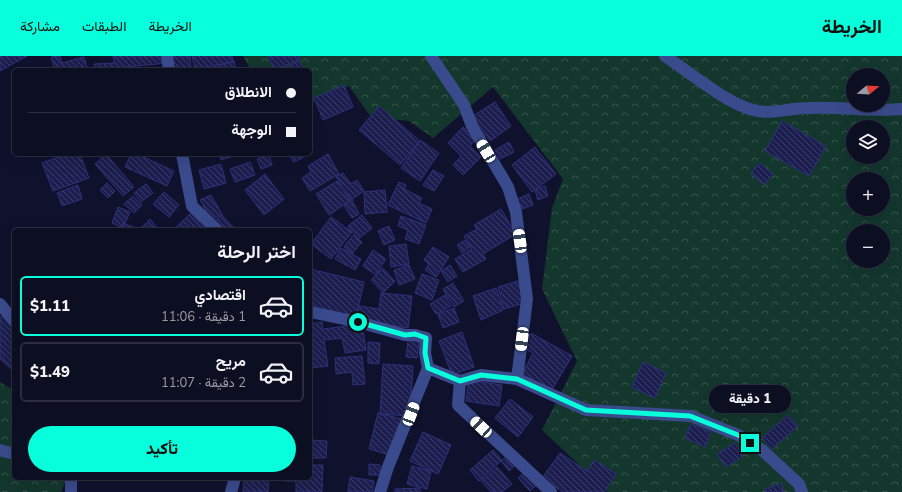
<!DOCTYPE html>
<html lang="ar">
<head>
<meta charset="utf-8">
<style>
  :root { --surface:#0c0e22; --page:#15172a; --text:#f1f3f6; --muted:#9a9ca5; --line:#2c2e40; --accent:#08ffdc }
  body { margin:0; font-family:"Nunito Sans",Vazirmatn,sans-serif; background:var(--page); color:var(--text); direction:rtl; height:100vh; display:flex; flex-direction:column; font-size:15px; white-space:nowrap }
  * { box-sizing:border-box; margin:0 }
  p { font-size:13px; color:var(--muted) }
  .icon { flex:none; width:22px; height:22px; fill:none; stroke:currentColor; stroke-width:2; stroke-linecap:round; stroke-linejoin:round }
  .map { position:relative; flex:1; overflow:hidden; direction:ltr }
  .side { position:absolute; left:12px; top:172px; width:300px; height:252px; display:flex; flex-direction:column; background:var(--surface); border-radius:6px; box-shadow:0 4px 16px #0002,0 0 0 1px var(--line); direction:rtl }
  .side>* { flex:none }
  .top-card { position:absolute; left:12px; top:12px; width:300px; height:88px; border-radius:6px; box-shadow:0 4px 16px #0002,0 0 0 1px var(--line); direction:rtl; display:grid; align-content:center; height:88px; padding:0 16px; background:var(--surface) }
  .needle { width:26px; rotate:72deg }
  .buttons { position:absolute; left:846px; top:12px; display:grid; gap:8px }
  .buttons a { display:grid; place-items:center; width:44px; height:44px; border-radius:50%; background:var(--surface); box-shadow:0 4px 16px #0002,0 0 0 1px var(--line); font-size:20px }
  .end { position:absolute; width:18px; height:18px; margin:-9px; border:5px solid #08ffdc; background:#111; box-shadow:0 0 0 2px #111 }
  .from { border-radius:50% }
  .bubble { position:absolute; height:28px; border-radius:14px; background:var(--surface); box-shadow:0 4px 16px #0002,0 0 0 1px var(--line); font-size:13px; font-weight:800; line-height:28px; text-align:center; direction:rtl }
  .car { position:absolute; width:12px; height:24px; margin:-12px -6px; border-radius:5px; box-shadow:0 0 3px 1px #0007; background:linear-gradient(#fff 24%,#345 0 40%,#fff 0 76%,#345 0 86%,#fff 0) }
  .top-card b { display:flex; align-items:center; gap:14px; height:38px; font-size:15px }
  .top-card b+b { border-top:1px solid var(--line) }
  .top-card i { width:10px; height:10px; background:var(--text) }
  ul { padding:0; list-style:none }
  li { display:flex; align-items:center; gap:12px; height:60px; margin:0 8px 6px; padding:0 8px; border:2px solid var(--line); border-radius:6px }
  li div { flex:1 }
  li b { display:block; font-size:15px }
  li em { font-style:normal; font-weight:800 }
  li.active { border-color:var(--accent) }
  li>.icon { width:36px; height:36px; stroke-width:1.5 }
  h2 { padding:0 16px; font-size:18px; line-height:48px }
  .primary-button { display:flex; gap:8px; margin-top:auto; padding:8px 16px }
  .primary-button a { flex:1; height:46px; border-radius:24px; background:var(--accent); color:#111; font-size:16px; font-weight:800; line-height:46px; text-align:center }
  header { display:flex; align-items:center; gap:24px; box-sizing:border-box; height:56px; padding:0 20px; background:var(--accent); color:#111 }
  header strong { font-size:19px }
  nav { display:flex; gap:22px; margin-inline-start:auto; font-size:14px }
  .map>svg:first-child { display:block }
  .forest { fill:url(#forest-crowns); fill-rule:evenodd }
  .building { fill:url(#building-back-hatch); stroke:#2d307b }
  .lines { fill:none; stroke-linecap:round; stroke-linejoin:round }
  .minor { stroke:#3a4b8d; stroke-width:12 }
  .route { stroke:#08ffdc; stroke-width:5 }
</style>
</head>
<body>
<header>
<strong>الخريطة</strong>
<nav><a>الخريطة</a><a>الطبقات</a><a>مشاركة</a></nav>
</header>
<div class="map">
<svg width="902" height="436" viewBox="0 0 902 436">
  <defs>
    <pattern id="forest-crowns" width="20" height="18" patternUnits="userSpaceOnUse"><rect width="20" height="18" fill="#13372d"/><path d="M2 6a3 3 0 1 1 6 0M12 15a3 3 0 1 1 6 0" fill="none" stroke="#35544c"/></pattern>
    <pattern id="building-back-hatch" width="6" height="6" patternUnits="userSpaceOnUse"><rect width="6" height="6" fill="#1c1e4f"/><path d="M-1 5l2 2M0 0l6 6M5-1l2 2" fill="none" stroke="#3c3e69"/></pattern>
  </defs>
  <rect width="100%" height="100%" fill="#10122d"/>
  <path class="forest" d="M243,0H902V436H608L542,374L577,305L542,233L552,152L563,123L493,31L433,82L409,65L371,61L349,30L310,47V14H251ZM853,19H883V49H853ZM853,71H883V101H853ZM853,123H883V153H853ZM853,175H883V205H853Z
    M0,326L14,334V422H67L61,436H0Z"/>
  <path class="building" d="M0,0H27L0,15Z
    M60,0L62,7L84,1L88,14H62L61,12L55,14L51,1Z
    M113,0H167V7L126,11V14H95L94,8L114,7Z
    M171,0H190L191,14H173Z
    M192,0H232L233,6L195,13Z
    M268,0H299L300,3L275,14Z
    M234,5L237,14H207V13Z
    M299,5L304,14H282Z
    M344,29L353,51L323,64L314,42Z
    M495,46L511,70L490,85L473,60Z
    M379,50L420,85L400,109L359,74Z
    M782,65L826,90L809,120L765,95Z
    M463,71L476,83L470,90L481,101L463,119L453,109L461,100L448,87Z
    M420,84L439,97L420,125L401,112Z
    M509,86L514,96L500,103L495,94Z
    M535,91L556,118L532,136L512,109Z
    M66,98H80L89,122L53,135L42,107Z
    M106,98L134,131L123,140L95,108Z
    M131,98H137L174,115L167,130L125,111Z
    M219,98H232L233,100L221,104Z
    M290,98H301L303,102L293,106Z
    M328,98L339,118L310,135L302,122L311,116L308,110Z
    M269,99L272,109L261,113L257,103Z
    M250,106L255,119L235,126L230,113Z
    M760,107L773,118L764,129L751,117Z
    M221,108L226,127L204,133L199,114Z
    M433,114L444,120L434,135L423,129Z
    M343,117L351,128L357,124L364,135L351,144L336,121Z
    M265,118L284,143L264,159L245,134Z
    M337,125L350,145L329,159L316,138Z
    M399,126L406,129L404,133L422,142L419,147L432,153L426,167L388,149Z
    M107,127L115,135L108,142L100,134Z
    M146,128L153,137L141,146L134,137Z
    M78,129L82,143L62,150L57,137Z
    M545,130L548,140L538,144L535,134Z
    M385,134L387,156L365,158L364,136Z
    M164,136L179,149L169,161L153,148Z
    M529,138L533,149L522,153L517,143Z
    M211,139L222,158L211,164L200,144Z
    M133,140L142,149L134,157L124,148Z
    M352,144L359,158L352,162L344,149Z
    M118,151L130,156L123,172L112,167Z
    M501,153L516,178L483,198L486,203L463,216L455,203L472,193L464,180L477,173L474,169Z
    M191,157L207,174H173Z
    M222,159L236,174H219L212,167Z
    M362,159L372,172L358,183L348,170Z
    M401,160L426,169L419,188L405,183L408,174L398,170Z
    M331,161L352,176L331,203L311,188Z
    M150,163L159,174H141L140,173Z
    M123,167L136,172V174H121Z
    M389,170L395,184L384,189L378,175Z
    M353,179L362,186L352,198L344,191Z
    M465,184L470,191L462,197L457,189Z
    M406,188L409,208L391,211L389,190Z
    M433,191L449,201L436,221L425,214L429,208L424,204Z
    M341,192L361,203L355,214L335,203Z
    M373,194L386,203L376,219L363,210Z
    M409,209L415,223L399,229L394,214Z
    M450,209L457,220L448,226L441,215Z
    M383,212L395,225L383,237L371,224Z
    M310,213L364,226L356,261L310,250Z
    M422,218L439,224L432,244L415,237Z
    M518,225L525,247L504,253L498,231Z
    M453,227L464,245L454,251L443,233Z
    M496,232L503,254L481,264L473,240Z
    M381,237L412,240L408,272L357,265L359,250L379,253Z
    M445,239L451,250L436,258L430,248Z
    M454,252L459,266L443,272L438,258Z
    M3,259L14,269V311L12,314L0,303V262Z
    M322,266L323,273L362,268L366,294L345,297L342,282L324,284L328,310L310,312V268Z
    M462,276L474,311L452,319L439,285Z
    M531,277L572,300L552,334L522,318L533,297L523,292Z
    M408,284L419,285L417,302L406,301Z
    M368,286L380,287L379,308L368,307Z
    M362,300L365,328L353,329L352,316L336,318L335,302Z
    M643,306L666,317L655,342L632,331Z
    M383,308L413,310L410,360L380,358Z
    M469,324L502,329L499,350L466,345Z
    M510,343L533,361L518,381L495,362Z
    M378,357L402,363L393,400L369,393Z
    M788,359L798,370L772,393L762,382Z
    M691,368L711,376L705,391L685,382Z
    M423,376L451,389L438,418L410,405Z
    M310,384L327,385L326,402H310Z
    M735,387L743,400L726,411L717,398Z
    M493,394L502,404L479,425L470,414Z
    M511,397L519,406L509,415L501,405Z
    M560,397L587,415L595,404L616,418L604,436H563L542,422Z
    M369,408L380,409V419H369Z
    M310,409H323L322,436H296V425H284L285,422H310Z
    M412,410L431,415L427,433L407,428Z
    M497,411L512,428L502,436H491L481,425Z
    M527,414L539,427L530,435L518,422Z
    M350,421L374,425L372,436H348Z
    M244,422H269L268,436H243Z
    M781,427L784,436H766L765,433Z
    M420,432V436H395V433Z"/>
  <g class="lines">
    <path class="minor" d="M167,0L169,14
      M431,0L464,49L472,70L508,131L516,156L527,243L517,323
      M665,0C689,16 726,47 753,54C772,59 789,52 808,52C839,50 870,56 902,53
      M182,98L192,150L217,174
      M0,248L14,265
      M310,256L358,266L405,279H415L426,282L425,297L428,312L388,411L380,436
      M428,312L460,325L458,349L551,436
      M460,325L481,319L517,323L586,354L691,360L738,379L762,394L799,428L802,436
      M0,394L14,398
      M71,422V436
      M231,436L235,422"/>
  </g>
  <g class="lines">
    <path class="route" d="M358,266L405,279L415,278L426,282L425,297L428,312L460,325L481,319L517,323L586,354L690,360L738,379L750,387"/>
  </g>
</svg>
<div class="buttons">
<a><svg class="needle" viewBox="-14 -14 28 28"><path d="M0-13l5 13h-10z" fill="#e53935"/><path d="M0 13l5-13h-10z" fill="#9a9ca5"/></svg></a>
<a><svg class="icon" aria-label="layers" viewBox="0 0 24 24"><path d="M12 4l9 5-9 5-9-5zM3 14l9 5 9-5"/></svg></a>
<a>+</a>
<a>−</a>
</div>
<i class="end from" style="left:358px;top:266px"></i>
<i class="end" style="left:750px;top:387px"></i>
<div class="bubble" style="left:709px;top:329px;width:82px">1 دقيقة</div>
<i class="car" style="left:486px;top:95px;rotate:329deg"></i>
<i class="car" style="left:520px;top:185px;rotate:352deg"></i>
<i class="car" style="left:522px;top:283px;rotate:187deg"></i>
<i class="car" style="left:411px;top:358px;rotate:21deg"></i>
<i class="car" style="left:481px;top:371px;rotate:313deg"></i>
<div class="top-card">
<b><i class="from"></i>الانطلاق</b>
<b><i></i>الوجهة</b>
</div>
<section class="side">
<h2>اختر الرحلة</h2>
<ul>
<li class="active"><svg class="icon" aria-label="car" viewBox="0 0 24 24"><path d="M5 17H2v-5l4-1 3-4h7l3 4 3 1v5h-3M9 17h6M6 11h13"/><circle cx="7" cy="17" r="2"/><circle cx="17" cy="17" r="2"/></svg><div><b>اقتصادي</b><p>1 دقيقة · 11:06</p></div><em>$1.11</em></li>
<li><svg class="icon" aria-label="car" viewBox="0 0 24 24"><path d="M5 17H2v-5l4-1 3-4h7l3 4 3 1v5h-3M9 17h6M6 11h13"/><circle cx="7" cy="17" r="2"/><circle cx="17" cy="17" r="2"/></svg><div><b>مريح</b><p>2 دقيقة · 11:07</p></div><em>$1.49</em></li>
</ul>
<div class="primary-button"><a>تأكيد</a></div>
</section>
</div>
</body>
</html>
